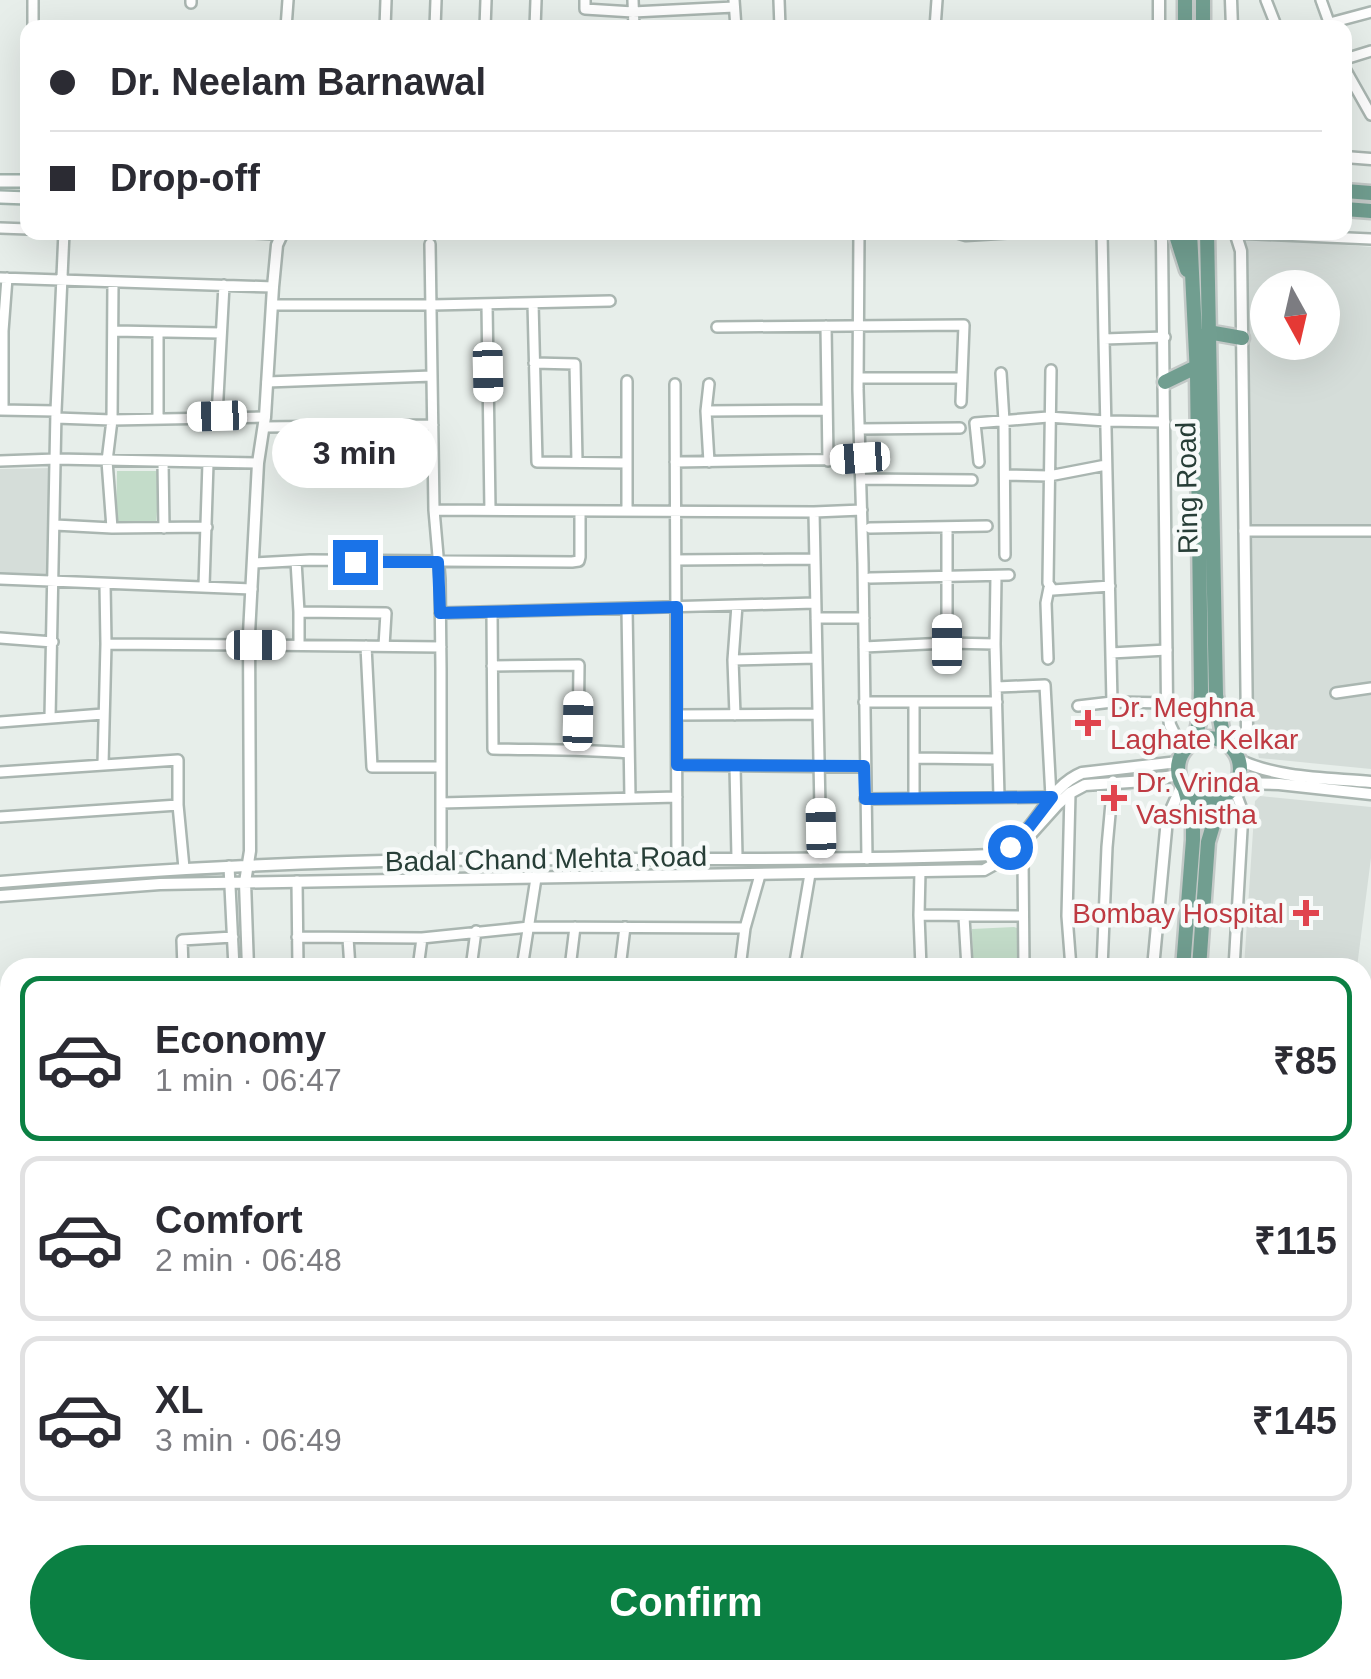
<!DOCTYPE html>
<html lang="en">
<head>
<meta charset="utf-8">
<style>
  :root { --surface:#fff; --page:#f7f7f7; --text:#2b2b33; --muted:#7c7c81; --line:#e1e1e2; --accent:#0b8043 }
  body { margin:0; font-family:Helvetica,sans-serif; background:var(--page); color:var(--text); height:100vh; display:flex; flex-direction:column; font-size:38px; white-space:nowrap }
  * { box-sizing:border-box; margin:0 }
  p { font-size:32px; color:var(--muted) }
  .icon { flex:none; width:55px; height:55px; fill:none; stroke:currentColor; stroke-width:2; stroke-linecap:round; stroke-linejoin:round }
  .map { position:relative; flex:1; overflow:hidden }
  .side { position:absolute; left:0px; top:958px; width:1372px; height:722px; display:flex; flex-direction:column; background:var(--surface); border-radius:30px 30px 0 0; box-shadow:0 10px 40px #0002 }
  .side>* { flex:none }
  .banner { position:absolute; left:20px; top:20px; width:1332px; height:220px; border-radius:20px; box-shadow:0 10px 40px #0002; display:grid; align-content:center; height:220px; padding:0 30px; background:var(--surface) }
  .needle { width:65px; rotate:172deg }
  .fabs { position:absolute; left:1250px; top:270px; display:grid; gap:20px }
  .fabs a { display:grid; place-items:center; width:90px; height:90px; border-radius:50%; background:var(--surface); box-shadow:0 10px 40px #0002; font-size:50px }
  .end { position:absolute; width:45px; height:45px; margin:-22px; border:12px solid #1a73e8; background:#fff; box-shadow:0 0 0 5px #fff }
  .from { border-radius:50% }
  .bubble { position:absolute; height:70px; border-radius:35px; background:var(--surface); box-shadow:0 10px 40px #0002; font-size:32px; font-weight:700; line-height:70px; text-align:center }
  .car { position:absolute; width:30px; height:60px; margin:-30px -15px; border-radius:12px; box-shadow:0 0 8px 2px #0007; background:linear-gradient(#fff 24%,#345 0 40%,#fff 0 76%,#345 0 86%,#fff 0) }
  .banner b { display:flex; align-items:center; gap:35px; height:95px; font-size:38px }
  .banner b+b { border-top:2px solid var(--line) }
  .banner i { width:25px; height:25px; background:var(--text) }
  ul { padding:18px 0 0; list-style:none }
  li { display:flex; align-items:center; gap:30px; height:165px; margin:0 20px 15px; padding:0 10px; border:5px solid var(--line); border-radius:20px }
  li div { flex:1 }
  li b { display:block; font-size:38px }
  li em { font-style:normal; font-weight:700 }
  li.active { border-color:var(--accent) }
  li>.icon { width:90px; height:90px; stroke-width:1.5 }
  .primary-button { display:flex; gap:20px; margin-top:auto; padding:20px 30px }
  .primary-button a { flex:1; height:115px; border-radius:60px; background:var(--accent); color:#fff; font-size:40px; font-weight:700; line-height:115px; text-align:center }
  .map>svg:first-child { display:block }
  .built { fill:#d5ddd9; fill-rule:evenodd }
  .green { fill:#c3dcc9 }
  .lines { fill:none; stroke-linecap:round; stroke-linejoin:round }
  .minor-casing { stroke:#aab6b1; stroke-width:14 }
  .tertiary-casing { stroke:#aab6b1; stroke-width:15 }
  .secondary-casing { stroke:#a3b5ae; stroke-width:16 }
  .primary-casing { stroke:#c3c9c7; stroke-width:19 }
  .minor { stroke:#fff; stroke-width:9 }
  .tertiary { stroke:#fff; stroke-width:10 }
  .secondary { stroke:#fff; stroke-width:11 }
  .primary { stroke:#719e90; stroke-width:14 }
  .route { stroke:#1a73e8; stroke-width:12 }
  .health-dot { fill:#e0444e; stroke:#f7faf9; stroke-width:4 }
  .labels { text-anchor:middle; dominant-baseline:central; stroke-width:9; stroke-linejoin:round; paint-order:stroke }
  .street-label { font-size:28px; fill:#273e37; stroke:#f7faf9 }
  .health-label { font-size:28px; fill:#be3a42; stroke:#f7faf9; text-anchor:start }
</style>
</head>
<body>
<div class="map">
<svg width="1371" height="1679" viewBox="0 0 1371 1679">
  <rect width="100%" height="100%" fill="#e7eeea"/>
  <path class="built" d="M1243,237L1371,247V769L1259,758L1252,728ZM1268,288H1322V342H1268Z
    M53,468L50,577L0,576V469Z
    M1260,796L1371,807V858L1357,967H1244L1255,801Z
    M0,1274H10V1538H0Z"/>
  <path class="green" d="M117,471H160L156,525L116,524Z
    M1014,927L1017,928L1018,967H973L972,929Z"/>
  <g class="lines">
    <g class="minor-casing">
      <path id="minor" d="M33,0V28
        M585,0V9L633,12L734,7
        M633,0L634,28
        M734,0L736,28
        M779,0L780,28
        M1266,0L1277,28
        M1321,0L1330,25
        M191,3V0
        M1330,23L1371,12
        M286,28L288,0
        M385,28L386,0
        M435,28L436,0
        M485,28L486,0
        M535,28L536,0
        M935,28L937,0
        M1345,59L1371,51
        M1345,69L1371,115
        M0,228L28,229
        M237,232L273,234
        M859,232L858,389L863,563L867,859
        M1102,232L1104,339
        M1235,233L1371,239
        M430,244L434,510L440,579L441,669V860
        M0,278L273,287
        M533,303L537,462L627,463
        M487,304L490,510
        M272,305H432L610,301
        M826,326L828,461
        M717,327L964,325L961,402
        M114,331L221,333
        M158,332V418
        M1165,337L1104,339L1112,702L1167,703
        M534,363L575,364L577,462
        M1051,370L1048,583L1053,590L1110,586
        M1001,373L1004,421L1005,555
        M858,378H962
        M267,382L432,376
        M675,384L677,857
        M709,384L706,411L709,462
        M0,410L56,411
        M3,410V331L7,278
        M706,411L827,410
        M217,416L224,285
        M56,418L112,420L265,417
        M264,427L433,425
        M859,429L960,428
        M0,461L56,459L258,463
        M163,462L164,528
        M675,462L860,459
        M979,462L975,423L1048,417L1106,421L1165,422
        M1005,475L1049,476L1106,465
        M861,479L972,480
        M434,510L814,512L862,510
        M627,511V381
        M814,512L821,859
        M55,525L112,528L207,527
        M947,527V643L995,644L999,797
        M112,528L107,461L112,420L113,282
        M870,528L987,526
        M1244,531H1371
        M676,560L814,559
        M296,561L299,612
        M253,563L310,560L572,562L579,561L580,557V511
        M870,578L1009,575
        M0,579L252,589
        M204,586L208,463
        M627,608L630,798
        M492,612L493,749C538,750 583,749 629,753
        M440,613L815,603
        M816,618H864
        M0,638L53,642
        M106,644L249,645
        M995,644L996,576
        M257,645L441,647
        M299,645V612L386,613L384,646
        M366,646L372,767H441
        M864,647L947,643
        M1111,653L1167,650
        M1048,659L1046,603L1049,588
        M733,660L817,658
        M492,666L579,665L578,749
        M1336,693L1371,688
        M864,702H997
        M914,702V798
        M1078,706L1112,702
        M677,715L818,714
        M735,715L733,660L737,605
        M50,718L56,411L64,232
        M0,722L103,714
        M914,758L998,759
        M103,765L106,644L105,584
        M677,765L865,767
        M735,766L737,857
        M0,772L178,760V805L184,868
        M1234,788L1243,812L1234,968
        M1070,793L1067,916L1071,968
        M865,799L1051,797L1045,685L997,687
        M441,803L677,797
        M0,817L178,805
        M1013,854L1023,859L1024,968
        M229,866L234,968
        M297,881L298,968
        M919,915L920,871
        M964,917L967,968
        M297,937L422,938L529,927L745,928
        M348,938L350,968
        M183,968L182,940L233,937
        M418,968L422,938
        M471,968L476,931
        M522,968L539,859
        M570,968L575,927
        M620,968L625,927
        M740,968L745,928L760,875
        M794,968L810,874
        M921,968L919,915L1022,916
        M1102,968L1107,847L1113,781
        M0,1087L10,1086
        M1362,1102L1371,1005
        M0,1116L10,1173
        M1362,1196L1371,1197
        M1362,1339H1371
        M1362,1447L1371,1446
        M0,1543H10
        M0,1604L10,1605
        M23,1670L25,1679
        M146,1670L147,1679
        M197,1670L198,1679
        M313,1670L315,1679
        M708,1670L776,1679
        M871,1670L872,1679
        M1357,1670V1679
        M401,1679L403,1670
        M445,1679L446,1672L485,1679
        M641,1679L642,1670
        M697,1679L698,1670
        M920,1679L984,1671
        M1042,1679V1670
        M1172,1679V1670
        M1225,1679V1670"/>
    </g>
    <g class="tertiary-casing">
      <path id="tertiary" d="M1159,0V28
        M1231,0L1232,28
        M1345,157L1371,159
        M956,232L966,235L1015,232
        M1160,232L1162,241L1167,703L1170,725L1183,752
        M1234,749L1247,729L1241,251L1235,232
        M1239,760C1279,779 1328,778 1371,782
        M1237,783L1279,784L1371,794
        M0,882C146,870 292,862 438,860C622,857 807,862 991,855C999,852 1007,849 1013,844C1039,823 1050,786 1082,773L1178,762
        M0,896L160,884L984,870L1013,854L1058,804L1070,793L1085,785L1145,781L1178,775
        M248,968L245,882L250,851L249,634L258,463L265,417L273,287L277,245L283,232
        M1153,968L1167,819L1182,785
        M262,1670L263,1679
        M1088,1679V1670"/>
    </g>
    <g class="secondary-casing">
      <path id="secondary" d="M0,181H28
        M0,197L28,198"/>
    </g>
    <g class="primary-casing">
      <path id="primary" d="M1185,0V28
        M1203,0V28
        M1345,191L1371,193
        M1345,209L1371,211
        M1175,232L1187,270
        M1190,232L1197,375L1201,690L1200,717L1195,741
        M1207,232L1216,695L1224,741
        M1208,332L1242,338
        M1165,382L1196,367
        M1178 769a31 31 0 1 1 62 0a31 31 0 1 1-62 0Z
        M1183,968L1193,840V819L1185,790
        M1199,968L1208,842L1221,798
        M1123,1679V1670
        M1137,1679L1138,1670"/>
    </g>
    <use href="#minor" class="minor"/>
    <use href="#tertiary" class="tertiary"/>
    <use href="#secondary" class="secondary"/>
    <use href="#primary" class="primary"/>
  </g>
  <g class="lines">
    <path class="route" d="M355,562H438L440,613L677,607V765L864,766L865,799L1052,797L1026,831L1010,847"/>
  </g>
  <g class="health-dot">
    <path d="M1083 708h10v10h10v10h-10v10h-10v-10h-10v-10h10z"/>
    <path d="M1109 783h10v10h10v10h-10v10h-10v-10h-10v-10h10z"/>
    <path d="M1301 898h10v10h10v10h-10v10h-10v-10h-10v-10h10z"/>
  </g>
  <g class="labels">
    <g class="street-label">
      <text transform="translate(1187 488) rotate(-91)">Ring Road</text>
      <text transform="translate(546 859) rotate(-1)">Badal Chand Mehta Road</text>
    </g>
    <g class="health-label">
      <text x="1110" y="707">Dr. Meghna<tspan x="1110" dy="32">Laghate Kelkar</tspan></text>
      <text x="1136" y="782">Dr. Vrinda<tspan x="1136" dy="32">Vashistha</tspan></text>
      <text x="1284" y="913" text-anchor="end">Bombay Hospital</text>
    </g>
  </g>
</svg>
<div class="fabs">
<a><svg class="needle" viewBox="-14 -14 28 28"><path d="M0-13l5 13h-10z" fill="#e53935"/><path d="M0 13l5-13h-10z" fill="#7c7c81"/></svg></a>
</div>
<i class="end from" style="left:1010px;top:847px"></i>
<i class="end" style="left:355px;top:562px"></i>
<div class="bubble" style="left:272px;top:418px;width:165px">3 min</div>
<i class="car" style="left:488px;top:372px;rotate:179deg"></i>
<i class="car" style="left:217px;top:416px;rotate:268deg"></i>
<i class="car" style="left:860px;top:458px;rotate:266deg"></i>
<i class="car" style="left:947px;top:644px;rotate:0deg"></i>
<i class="car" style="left:256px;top:645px;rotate:90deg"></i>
<i class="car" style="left:578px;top:721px;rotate:1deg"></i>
<i class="car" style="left:821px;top:828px;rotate:359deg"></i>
<div class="banner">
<b><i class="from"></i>Dr. Neelam Barnawal</b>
<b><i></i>Drop-off</b>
</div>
<section class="side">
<ul>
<li class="active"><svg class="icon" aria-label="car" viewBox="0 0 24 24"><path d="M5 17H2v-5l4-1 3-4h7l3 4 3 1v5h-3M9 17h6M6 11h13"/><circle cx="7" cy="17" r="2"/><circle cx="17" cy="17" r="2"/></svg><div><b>Economy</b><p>1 min · 06:47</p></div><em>₹85</em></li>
<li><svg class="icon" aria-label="car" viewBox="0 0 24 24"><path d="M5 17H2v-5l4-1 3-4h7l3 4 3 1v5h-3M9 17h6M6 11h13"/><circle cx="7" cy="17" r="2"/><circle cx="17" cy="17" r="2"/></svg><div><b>Comfort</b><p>2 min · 06:48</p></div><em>₹115</em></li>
<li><svg class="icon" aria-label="car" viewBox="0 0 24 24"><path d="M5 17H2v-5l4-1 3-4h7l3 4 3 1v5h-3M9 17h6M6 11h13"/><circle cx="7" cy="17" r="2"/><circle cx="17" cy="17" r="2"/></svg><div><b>XL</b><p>3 min · 06:49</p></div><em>₹145</em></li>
</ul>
<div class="primary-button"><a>Confirm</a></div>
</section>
</div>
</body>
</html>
